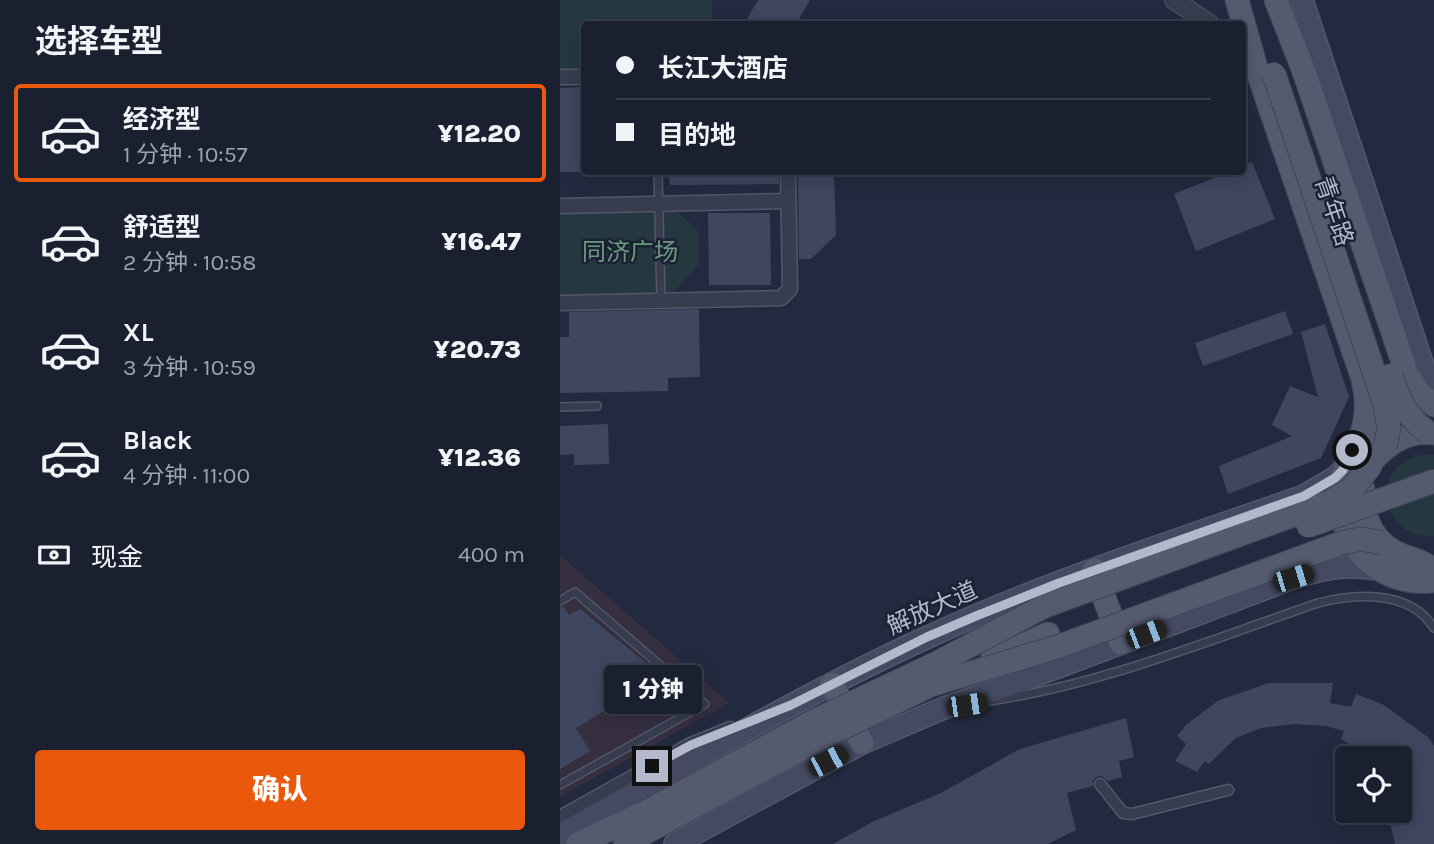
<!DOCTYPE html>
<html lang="zh">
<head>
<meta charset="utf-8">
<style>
  :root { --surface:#1a202f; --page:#232837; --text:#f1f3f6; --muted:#9fa3aa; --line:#383e4b; --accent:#ea580c }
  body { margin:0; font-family:Karla,"Noto Sans SC",sans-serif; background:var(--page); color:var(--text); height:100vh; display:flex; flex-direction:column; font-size:26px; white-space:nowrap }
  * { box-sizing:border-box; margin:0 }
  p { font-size:23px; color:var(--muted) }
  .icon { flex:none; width:38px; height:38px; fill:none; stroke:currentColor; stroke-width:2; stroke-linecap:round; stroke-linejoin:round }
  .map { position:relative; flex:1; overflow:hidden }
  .panel { display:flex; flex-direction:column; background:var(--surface); width:560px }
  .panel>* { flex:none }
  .banner { position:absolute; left:21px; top:21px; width:665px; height:154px; border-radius:7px; box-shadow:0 4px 18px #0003,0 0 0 2px var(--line); display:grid; align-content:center; height:154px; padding:0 35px; background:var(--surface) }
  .tools { position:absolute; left:775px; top:746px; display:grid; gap:14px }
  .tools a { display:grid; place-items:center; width:77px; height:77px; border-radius:7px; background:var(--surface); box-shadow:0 4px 18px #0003,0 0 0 2px var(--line); font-size:35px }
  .end { position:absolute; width:32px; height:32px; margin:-16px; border:9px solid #b3b8ca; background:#111; box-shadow:0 0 0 4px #111 }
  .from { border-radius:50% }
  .bubble { position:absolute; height:49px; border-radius:7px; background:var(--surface); box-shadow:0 4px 18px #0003,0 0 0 2px var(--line); font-size:23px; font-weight:800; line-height:49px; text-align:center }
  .car { position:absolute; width:21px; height:42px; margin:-21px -10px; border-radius:9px; box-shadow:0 0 5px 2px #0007; background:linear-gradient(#222 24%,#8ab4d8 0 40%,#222 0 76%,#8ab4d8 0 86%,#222 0) }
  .banner b { display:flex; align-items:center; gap:24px; height:66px; font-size:26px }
  .banner b+b { border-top:2px solid var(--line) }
  .banner i { width:18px; height:18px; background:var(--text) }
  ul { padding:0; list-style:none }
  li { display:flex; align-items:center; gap:21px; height:98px; margin:0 14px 10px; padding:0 21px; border:4px solid transparent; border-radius:7px }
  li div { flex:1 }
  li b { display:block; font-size:26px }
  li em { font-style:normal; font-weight:800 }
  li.current { border-color:var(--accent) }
  li>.icon { width:63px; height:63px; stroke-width:1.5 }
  h2 { padding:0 35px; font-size:32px; line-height:84px }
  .pay { display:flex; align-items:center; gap:18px; height:77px; padding:0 35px; font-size:26px }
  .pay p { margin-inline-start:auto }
  .action { display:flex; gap:14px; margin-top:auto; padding:14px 35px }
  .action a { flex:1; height:80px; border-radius:7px; background:var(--accent); color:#fff; font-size:28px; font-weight:800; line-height:80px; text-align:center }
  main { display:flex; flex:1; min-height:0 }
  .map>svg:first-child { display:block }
  .medical { fill:#352f40 }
  .green { fill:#253840 }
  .building { fill:#3f465f }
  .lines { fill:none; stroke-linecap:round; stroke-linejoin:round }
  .service-casing { stroke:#52576a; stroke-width:10 }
  .pedestrian-casing { stroke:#52576a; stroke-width:13 }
  .minor-casing { stroke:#52576a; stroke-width:17 }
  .tertiary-casing { stroke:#52576a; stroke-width:20 }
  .secondary-casing { stroke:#52576a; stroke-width:24 }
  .primary-casing { stroke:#404558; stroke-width:25 }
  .service { stroke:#373c4f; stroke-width:7 }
  .pedestrian { stroke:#373c4f; stroke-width:10 }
  .minor { stroke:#373c4f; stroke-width:14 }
  .tertiary { stroke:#373c4f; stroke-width:18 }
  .secondary { stroke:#454a62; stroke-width:21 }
  .primary { stroke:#555b6f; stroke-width:23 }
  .primary-bridge-casing { stroke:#404558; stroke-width:25; stroke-linecap:butt }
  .primary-bridge { stroke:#555b6f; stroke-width:23 }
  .route { stroke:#b3b8ca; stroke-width:9 }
  .labels { text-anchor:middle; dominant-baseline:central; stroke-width:5; stroke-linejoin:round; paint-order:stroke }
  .street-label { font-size:24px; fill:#b3b8ca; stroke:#1c2134 }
  .park-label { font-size:24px; fill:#699c7f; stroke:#1c2134 }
</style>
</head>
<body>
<main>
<section class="panel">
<h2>选择车型</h2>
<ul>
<li class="current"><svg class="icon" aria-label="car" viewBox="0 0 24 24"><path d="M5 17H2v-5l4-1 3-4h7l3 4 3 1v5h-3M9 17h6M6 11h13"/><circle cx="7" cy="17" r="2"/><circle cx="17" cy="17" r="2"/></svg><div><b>经济型</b><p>1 分钟 · 10:57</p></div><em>¥12.20</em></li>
<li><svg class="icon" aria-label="car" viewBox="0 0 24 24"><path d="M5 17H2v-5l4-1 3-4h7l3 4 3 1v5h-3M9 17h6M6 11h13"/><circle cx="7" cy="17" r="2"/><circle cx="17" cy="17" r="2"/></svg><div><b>舒适型</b><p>2 分钟 · 10:58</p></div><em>¥16.47</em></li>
<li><svg class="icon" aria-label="car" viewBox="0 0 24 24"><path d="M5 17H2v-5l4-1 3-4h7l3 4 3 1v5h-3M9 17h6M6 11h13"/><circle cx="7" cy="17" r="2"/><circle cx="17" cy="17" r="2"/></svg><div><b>XL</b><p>3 分钟 · 10:59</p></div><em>¥20.73</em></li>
<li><svg class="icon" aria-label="car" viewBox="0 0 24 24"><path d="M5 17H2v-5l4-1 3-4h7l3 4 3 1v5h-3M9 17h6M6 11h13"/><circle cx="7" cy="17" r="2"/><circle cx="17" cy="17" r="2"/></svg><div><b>Black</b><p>4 分钟 · 11:00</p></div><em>¥12.36</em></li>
</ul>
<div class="pay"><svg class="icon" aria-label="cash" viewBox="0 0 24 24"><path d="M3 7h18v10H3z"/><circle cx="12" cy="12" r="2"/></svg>现金<p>400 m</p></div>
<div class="action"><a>确认</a></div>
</section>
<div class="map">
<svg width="874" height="844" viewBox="0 0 874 844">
  <rect width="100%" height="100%" fill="#232a3f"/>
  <path class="medical" d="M0,555L169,703L0,797Z"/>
  <path class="green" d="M0,0H152V24H24V69L0,70Z
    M114,209L138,230L139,264L113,293L0,296V211Z
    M860,455H874V536C867,536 859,536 852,533C824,521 817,479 845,461C849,459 855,457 860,455Z"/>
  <path class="building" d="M198,0H250L236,24H184Z
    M24,87V172H0V88Z
    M692,162L715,219L636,251L614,194L669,172H682V166Z
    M109,172H218L219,184L110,185Z
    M238,172H274L276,235L251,259H239Z
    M148,213H210L211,285H149Z
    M139,309L140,377L108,378V391L0,393V337H9V312Z
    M725,311L733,334L643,366L635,343Z
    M765,324L789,397L761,458L668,494L659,466L732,436L712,425L730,386L758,397L741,332Z
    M48,424L49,464L14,465V454L0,455V426Z
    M3,606L9,615L20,609L102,676L16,728L30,751L0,769V607Z
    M709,683H773L770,703L791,707L796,694L824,705L869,738L874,746V844H835L827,810H840V758H812L781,739L784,731L766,726L734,724L701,728L676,738L649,764L645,761L637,772L615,761L626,744L617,736L627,724L659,700Z
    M566,718L574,757L559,761L562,777L548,781L543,777L538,776L533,780V786L507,793L516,830L488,844H273L312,822L381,793L460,749Z"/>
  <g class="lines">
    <g class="service-casing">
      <path id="service" d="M98,172L101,300
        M0,407L37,406
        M0,601L15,592L145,704L0,785
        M430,701C543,684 650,640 758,603C796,593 850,590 874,628"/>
    </g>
    <g class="pedestrian-casing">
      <path id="pedestrian" d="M540,784L563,813L572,814L668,790"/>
    </g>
    <g class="minor-casing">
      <path id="minor" d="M0,77H24
        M0,206L228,201
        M0,303L221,298L230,289L228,172
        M0,818L131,745L171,729"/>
    </g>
    <g class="tertiary-casing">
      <path id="tertiary" d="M614,0L650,24"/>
    </g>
    <g class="secondary-casing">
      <path id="secondary" d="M742,0L874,399
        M0,835C121,767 241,695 368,637C489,581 618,540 744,496L775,478L783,470
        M115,844L302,743L384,708L469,678L733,578C766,568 787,563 822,570"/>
    </g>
    <g class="primary-casing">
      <path id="primary" d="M677,0L695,64L802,376C808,399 808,419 799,441
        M716,0L743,69L847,374L859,393L874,405
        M809,431C750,490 788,589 874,581
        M815,458C830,441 851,430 874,433
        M803,489C801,519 815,546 844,556C855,560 865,562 874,571
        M534,570L561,643
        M432,659L488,634
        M272,684L302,743
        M18,844L82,814
        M65,844L92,829"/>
    </g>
    <use href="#service" class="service"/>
    <use href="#pedestrian" class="pedestrian"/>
    <use href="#minor" class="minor"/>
    <use href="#tertiary" class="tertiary"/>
    <use href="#secondary" class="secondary"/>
    <use href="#primary" class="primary"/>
    <g class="primary-bridge-casing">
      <path id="primary-bridge" d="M714,74L825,405L829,428L825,447
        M831,375C839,400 847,417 868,433
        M748,526L874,481
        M82,814L252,722L377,663L485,606L769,502L792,489L811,465
        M92,829L262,738L371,685L497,647L781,543L801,539L822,543"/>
    </g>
    <use href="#primary-bridge" class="primary-bridge"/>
  </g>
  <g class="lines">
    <path class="route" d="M92,766L131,745L231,705L367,637L416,616L499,583L744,496L775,478L783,470L792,450"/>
  </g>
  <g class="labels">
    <g class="street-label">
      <text transform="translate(774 211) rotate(71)">青年路</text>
      <text transform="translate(372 608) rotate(-24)">解放大道</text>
    </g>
    <g class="park-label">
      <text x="70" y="252">同济广场</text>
    </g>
  </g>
</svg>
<div class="tools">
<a><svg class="icon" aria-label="locate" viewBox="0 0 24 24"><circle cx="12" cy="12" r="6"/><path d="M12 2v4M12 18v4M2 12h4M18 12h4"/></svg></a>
</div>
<i class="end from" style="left:792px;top:450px"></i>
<i class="end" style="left:92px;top:766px"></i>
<div class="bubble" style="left:44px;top:665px;width:98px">1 分钟</div>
<i class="car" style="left:733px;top:578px;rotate:73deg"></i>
<i class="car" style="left:586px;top:634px;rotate:69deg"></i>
<i class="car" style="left:407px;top:705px;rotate:82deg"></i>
<i class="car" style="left:268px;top:761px;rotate:63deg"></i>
<div class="banner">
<b><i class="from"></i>长江大酒店</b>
<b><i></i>目的地</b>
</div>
</div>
</main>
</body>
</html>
